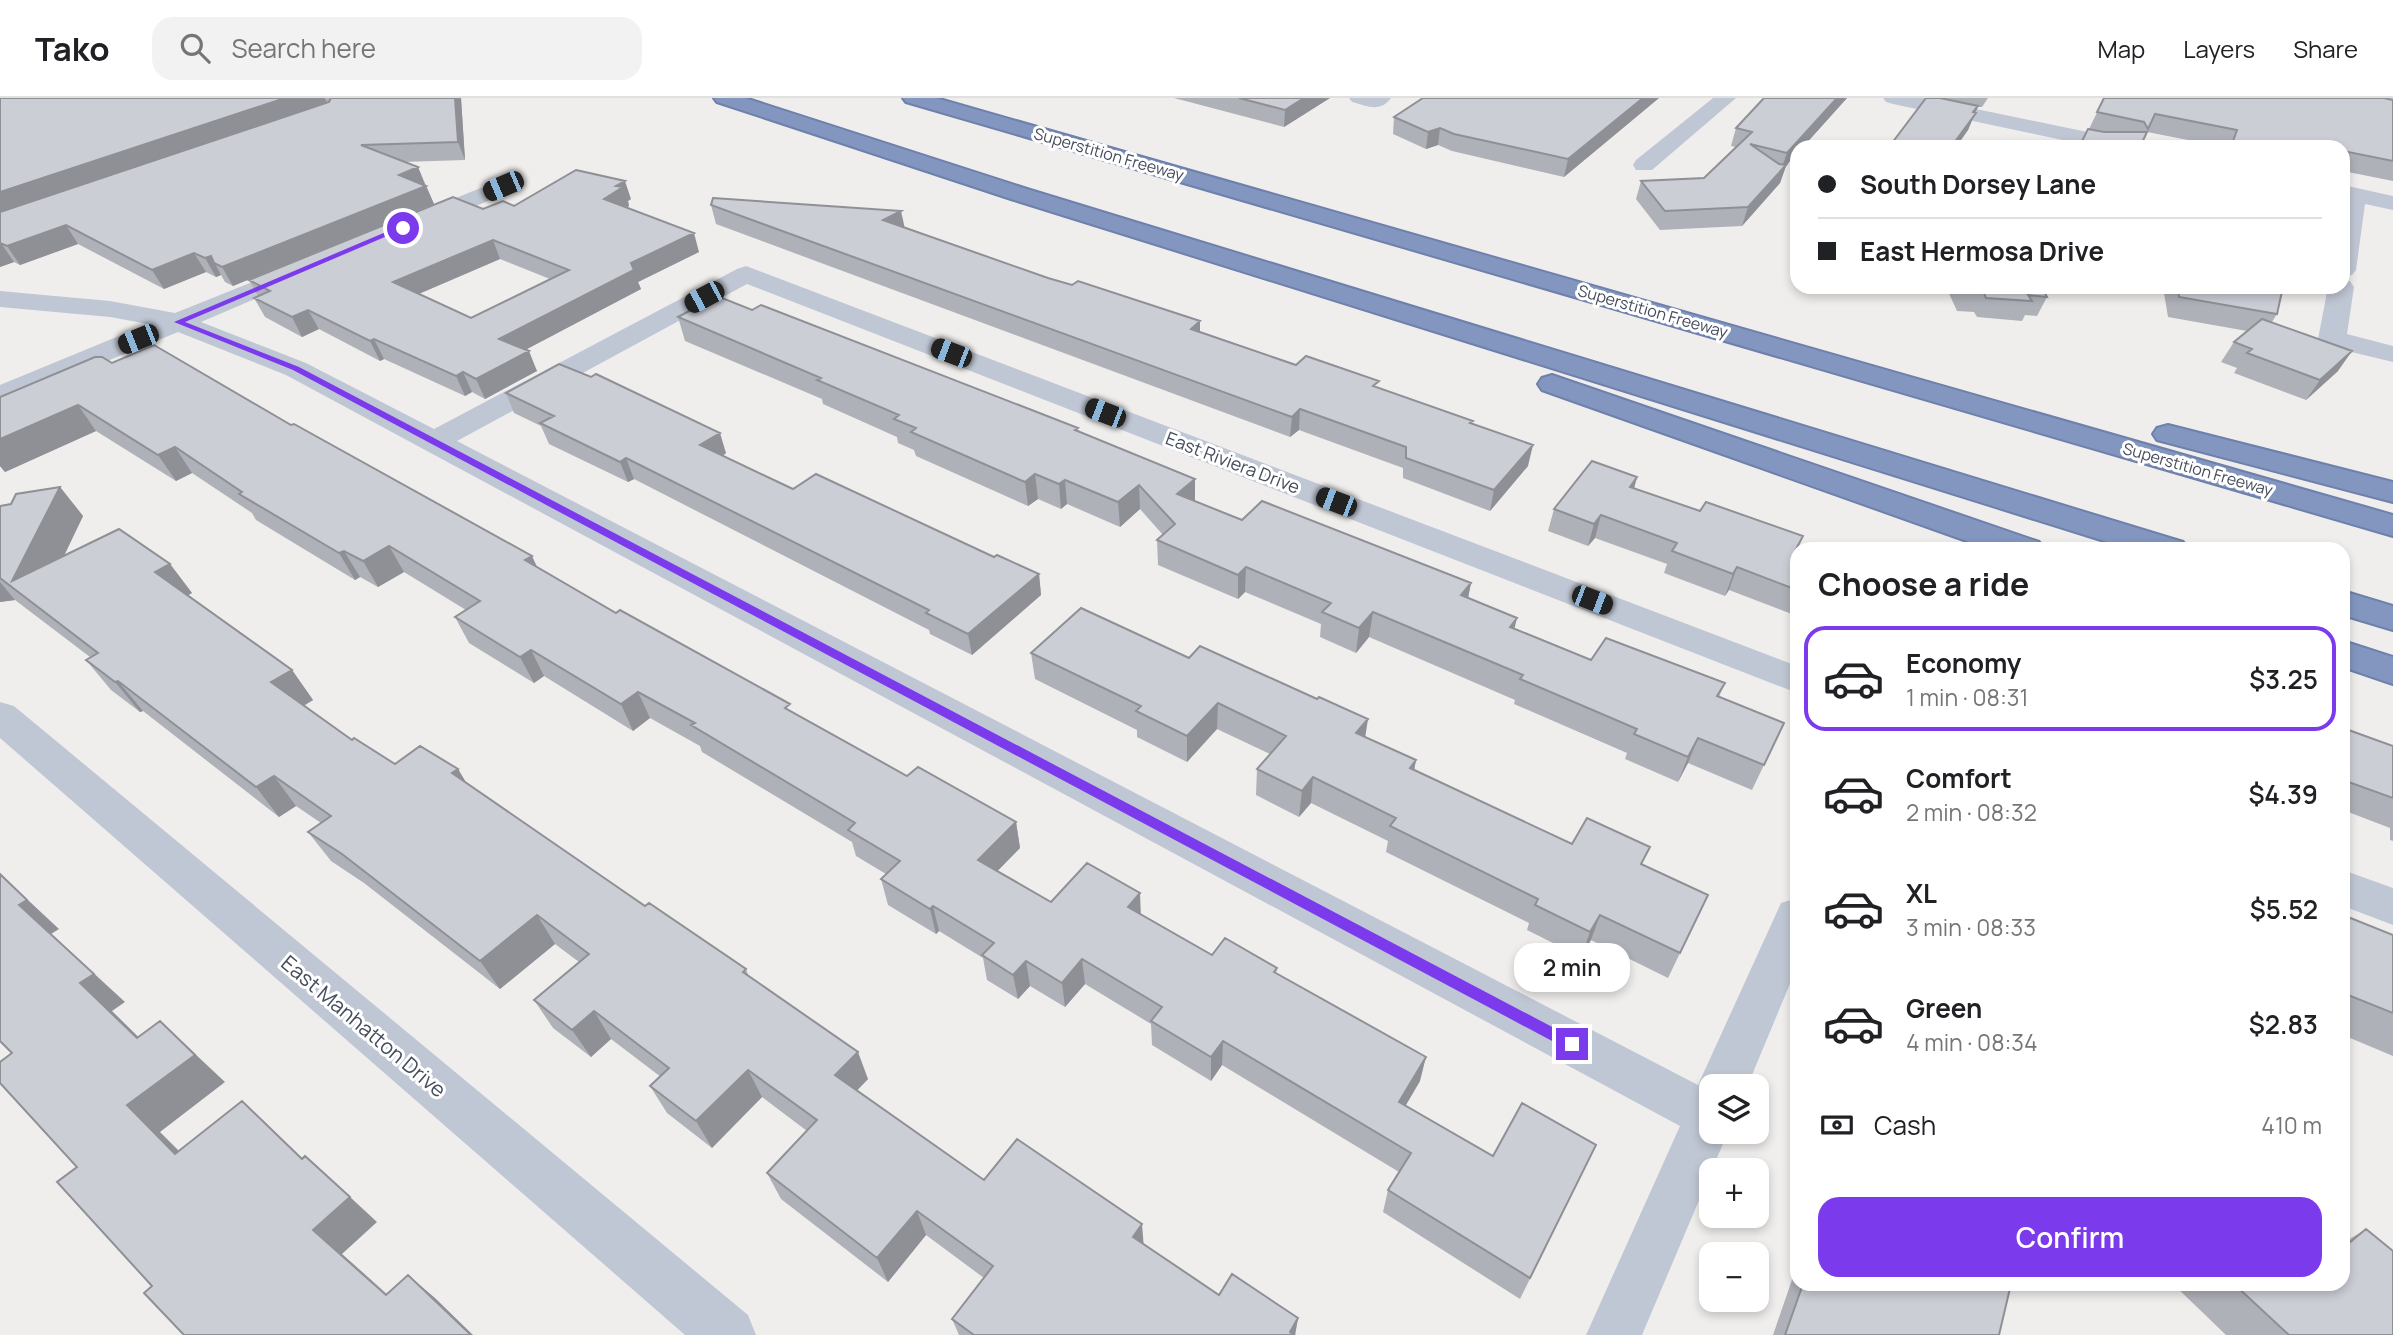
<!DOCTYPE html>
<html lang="en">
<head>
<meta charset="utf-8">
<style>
  :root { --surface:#fff; --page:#f2f2f2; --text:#202124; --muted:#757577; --line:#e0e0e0; --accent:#7c3aed }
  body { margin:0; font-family:Manrope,sans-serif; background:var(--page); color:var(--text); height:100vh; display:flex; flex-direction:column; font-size:26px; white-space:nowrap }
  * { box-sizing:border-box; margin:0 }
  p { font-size:23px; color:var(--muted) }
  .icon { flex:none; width:38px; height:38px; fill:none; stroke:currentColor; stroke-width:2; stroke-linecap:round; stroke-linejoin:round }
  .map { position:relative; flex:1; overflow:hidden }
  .details { position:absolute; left:1790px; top:444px; width:560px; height:749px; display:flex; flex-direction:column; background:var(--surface); border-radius:21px; box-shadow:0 4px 10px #0003 }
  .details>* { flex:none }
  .banner { position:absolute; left:1790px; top:42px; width:560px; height:154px; border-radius:21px; box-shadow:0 4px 10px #0003; display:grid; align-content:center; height:154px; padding:0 28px; background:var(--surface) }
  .fabs { position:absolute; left:1699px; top:976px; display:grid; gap:14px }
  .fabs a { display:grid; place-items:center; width:70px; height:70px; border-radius:14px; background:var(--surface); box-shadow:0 4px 10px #0003; font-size:35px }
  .end { position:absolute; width:32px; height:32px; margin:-16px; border:9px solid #7c3aed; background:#fff; box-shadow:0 0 0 4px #fff }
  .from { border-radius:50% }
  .bubble { position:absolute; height:49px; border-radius:21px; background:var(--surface); box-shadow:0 4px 10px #0003; font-size:23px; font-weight:600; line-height:49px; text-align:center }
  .car { position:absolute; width:21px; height:42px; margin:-21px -10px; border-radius:9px; box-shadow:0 0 5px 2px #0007; background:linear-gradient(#222 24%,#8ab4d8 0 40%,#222 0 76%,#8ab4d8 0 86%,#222 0) }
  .banner b { display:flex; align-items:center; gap:24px; height:66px; font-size:26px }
  .banner b+b { border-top:2px solid var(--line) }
  .banner i { width:18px; height:18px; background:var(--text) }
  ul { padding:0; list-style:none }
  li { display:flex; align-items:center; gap:21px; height:105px; margin:0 14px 10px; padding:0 14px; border:4px solid transparent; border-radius:21px }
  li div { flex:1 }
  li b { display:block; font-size:26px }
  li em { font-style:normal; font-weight:600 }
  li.selected { border-color:var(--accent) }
  li>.icon { width:63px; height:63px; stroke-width:1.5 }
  h2 { padding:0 28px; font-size:32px; line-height:84px }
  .pay { display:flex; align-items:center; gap:18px; height:77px; padding:0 28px; font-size:26px }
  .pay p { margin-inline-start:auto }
  .button { display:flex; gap:14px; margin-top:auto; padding:14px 28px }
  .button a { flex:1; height:80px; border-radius:21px; background:var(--accent); color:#fff; font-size:28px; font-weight:600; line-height:80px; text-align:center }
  header { display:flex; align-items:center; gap:42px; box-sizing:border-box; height:98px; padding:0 35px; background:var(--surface); border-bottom:2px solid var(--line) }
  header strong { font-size:33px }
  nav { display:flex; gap:38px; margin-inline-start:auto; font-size:24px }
  .search { width:490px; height:63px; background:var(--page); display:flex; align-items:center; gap:18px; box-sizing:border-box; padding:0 24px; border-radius:21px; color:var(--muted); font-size:26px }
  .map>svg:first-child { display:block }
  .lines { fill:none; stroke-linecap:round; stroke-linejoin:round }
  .highway-casing { stroke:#6e80ab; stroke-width:4 }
  .street { fill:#c0c7d4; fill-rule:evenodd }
  .highway { fill:#8296bf; fill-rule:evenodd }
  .wall { fill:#afb1b8; fill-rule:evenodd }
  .shaded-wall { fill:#8f9096 }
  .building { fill:#ccced6; stroke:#8f9096; stroke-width:2; fill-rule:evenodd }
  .route { fill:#7c3aed }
  .labels { text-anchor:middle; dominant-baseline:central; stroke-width:6; stroke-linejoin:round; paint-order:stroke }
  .far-street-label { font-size:16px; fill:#454d5c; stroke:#fff }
  .street-label { font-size:18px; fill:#454d5c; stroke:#fff }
  .near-street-label { font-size:21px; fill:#454d5c; stroke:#fff }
</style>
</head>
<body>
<header>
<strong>Tako</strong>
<div class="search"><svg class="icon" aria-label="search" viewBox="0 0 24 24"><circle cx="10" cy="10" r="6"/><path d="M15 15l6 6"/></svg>Search here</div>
<nav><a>Map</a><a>Layers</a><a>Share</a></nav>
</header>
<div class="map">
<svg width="2393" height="1237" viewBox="0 0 2393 1237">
  <rect width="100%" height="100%" fill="#f0eeed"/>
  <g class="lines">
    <g class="highway-casing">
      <path id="highway" d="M714,0H745L1027,91L2183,444L2188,452H2133L1011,101L717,4Z
        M903,0H936L2393,417V438L906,4Z
        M1552,277L2039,444L2044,452H1992L1542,292L1538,286L1542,280Z
        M2168,327L2393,384V404L2157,342L2153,336L2157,330Z
        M2343,493L2393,508V532L2343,517Z
        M2343,543L2393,559V586L2343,569Z"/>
    </g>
    <path class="street" d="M1349,0H1391C1380,15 1367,8 1352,4Z
      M1713,0H1736L1652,72H1636L1633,67L1636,62Z
      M1883,0H1923L2126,42L2134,44L2137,49H2095L1893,6L1886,4Z
      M2378,0H2393V7L2381,4Z
      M503,81L511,83L515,88L511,93L424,130L415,132L406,130L403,125L406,120Z
      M2343,87L2393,98V112L2365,106L2356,172L2352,177L2343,180Z
      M302,164L311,167L315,172L311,177L201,224L306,265L434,331L737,171L746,168L1797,568V595L747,186L457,343L1698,987L1781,805L1797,800V869L1747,989H1712V1034H1728L1642,1237H1586L1680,1028L286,277L178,234L0,307V287L148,226L110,219L0,209V193L110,203L175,215Z
      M2343,182L2350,183L2354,189L2347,236L2393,248V264L2322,247L2318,241L2328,189H2343Z
      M0,604L14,608L748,1217L756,1237H685L0,640Z
      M2343,772L2393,790V827L2343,808Z"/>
    <use href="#highway" class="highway"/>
  </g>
  <path class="wall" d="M0,0H461L465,62L403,64L418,69L434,106L233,188L225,184L221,177L216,179L206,174L164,191L78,146L20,167L14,164L0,169Z
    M1174,0H1330L1284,29Z
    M1659,0L1564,79L1452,53L1438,47L1426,51L1393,36L1394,19Z
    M1764,0H1847L1803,49H1797L1786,68L1780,85L1742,128L1660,132L1636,101L1641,83L1704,80L1736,49L1731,48L1736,30Z
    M1926,0H1988L1982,9H1978L1968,32L1956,49H1889Z
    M2104,0L2393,2V83L2343,73V49H2224L2147,34L2140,49L2089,31Z
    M631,101L628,103L629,108L627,109L699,154L638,184L641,191L525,252L537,273L485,301L472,294L465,298L384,261L380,263L319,231L302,239L265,219L254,200L258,198L249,182L483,111L514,108ZM500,161L550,181L471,220L419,196Z
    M711,107L904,129L1296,267L1378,290L1472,326L1528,368L1490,413L1403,380V370L1299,332L1290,339L716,126Z
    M1946,189H2042L2047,199L2037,218L2025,217L2022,223L1977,219L1974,214L1957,213Z
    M2088,189H2103L2101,192Z
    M2163,189H2283L2277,216L2272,224L2338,273L2306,302L2234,275L2237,270L2221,264L2234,244L2247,233L2168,219Z
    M752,212L1078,330V334L1195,381V404L1242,422L1471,485L1468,500L1515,531L1591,562L1725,585L1719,599L1784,625L1752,692L1688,665L1678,684L1625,661L1627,655L1514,606L1515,602L1369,539L1356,555L1320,539L1321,526L1245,494L1238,501L1158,467L1157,442L1163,437L1140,411L1120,429L1067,406L1061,411L1038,401L1028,408L916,358L914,352L898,345L897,339L823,306L822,301L685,243L678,219Z
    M112,265L537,469L616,515L907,678L1016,724L1020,750L997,773L1051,804L1141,817L1212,857L1277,870L1276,875L1420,983L1406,1007L1493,1058L1596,1047L1520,1201L1383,1114L1388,1092L1399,1074L1222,967L1211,983L1152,947L1151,926L1085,886L1065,909L1030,888L1018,901L987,882L983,860L939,833L936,836L888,807L881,781L886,776L856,758L852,744L702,654L700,648L650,620L633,633L544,578L534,585L469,545L455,519L466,512L404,474L378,489L360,479L355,482L256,422L252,415L192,375L176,383L96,333L5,374L0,368Z
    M506,295L726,355L723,358L793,391L994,459L1039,476L1041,497L972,557L930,536L929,532L634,381L628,384L549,346L541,328L514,315Z
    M1637,379L1634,391L1700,413L1803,438L1797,453V518L1729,492L1725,498L1664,475L1667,466L1595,440L1588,448L1548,433L1554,411Z
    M60,389L83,418L64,458L170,466L192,495L188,497L292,572L313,602L304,608L352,642L395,666L458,671L466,685L645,808L746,871L749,879L868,981L857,992L984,1082L1144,1146L1219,1197L1298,1220L1295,1237H959L952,1221L984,1180L926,1137L888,1184L781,1101L767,1075L807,1033L762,999L712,1050L667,1015L650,988L661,979L611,941L591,959L553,930L534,902L579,864L555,846L500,891L364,785L331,763L308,734L321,725L296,708L279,719L143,613L140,614L111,592L86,562L90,559L15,502L0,504V408L11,406Z
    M1031,555L1189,560L1416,662L1414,672L1572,746L1643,767L1708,797L1668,880L1591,842L1581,859L1527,832L1529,825L1386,754L1388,743L1311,705L1299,719L1256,697L1257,671L1270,656L1217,631L1187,664L1137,639V632L1035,581Z
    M2343,630L2393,648V743L2390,742V730L2343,712Z
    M2343,817L2393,837V958L2343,937Z
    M2366,1131L2393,1237H2226L2173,1186H2343V1145Z
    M1797,1167V1186H2011L1999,1237H1773Z"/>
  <path class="shaded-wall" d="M285,0H325L327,6L0,117V94Z
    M455,0H461L465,62L458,44Z
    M1304,0H1330L1284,29L1285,12Z
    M1643,0H1659L1564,79L1568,61Z
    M1837,0H1847L1803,49H1797V55L1786,68L1780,85L1742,128L1748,109L1781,72L1787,55Z
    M1978,8L1968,32L1956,49H1951Z
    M1440,30L1438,47L1426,51L1428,34Z
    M418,69L425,87L399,77Z
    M625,83L631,101L628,103L629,108L610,119L604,101L616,88Z
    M426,88L434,106L233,188L222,169Z
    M901,113L905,131L883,122Z
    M66,127L78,146L20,167L7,148Z
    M694,135L699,154L638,184L641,191L508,261L499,241L631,165Z
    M493,142L500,161L402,203L393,184Z
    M0,145H1L14,164L0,169Z
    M194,155L206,174L164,191L152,172Z
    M211,158L221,177L216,179L205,160Z
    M308,212L319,231L302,239L292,219Z
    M1200,223V243L1191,231Z
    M374,241L384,261L380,263L370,243Z
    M529,253L537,273L485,301L476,281Z
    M2352,253L2338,273L2306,302L2320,282Z
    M463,274L472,294L465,298L456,278Z
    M78,307L96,333L5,374L0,368V341Z
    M1300,311L1299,332L1290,339L1292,319Z
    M720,335L726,355L707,368L700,347Z
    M1533,347L1528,368L1490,413L1494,392Z
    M175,349L192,375L176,383L158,357Z
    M626,360L634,381L628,384L620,364Z
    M1035,376L1038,401L1028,408L1025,384Z
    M1637,379L1631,401L1630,389Z
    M1195,381V405L1177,396Z
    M1065,382L1067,406L1061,411L1059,386Z
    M1139,387L1140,411L1120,429L1118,404Z
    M60,389L83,418L39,510L12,483Z
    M1601,417L1595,440L1588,448L1594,426Z
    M389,448L404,474L378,489L363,463Z
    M344,453L360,479L355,482L339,455Z
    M532,458L544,484L525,462Z
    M170,466L192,495L177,503L155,474Z
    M1246,469L1245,494L1238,501V477Z
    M1737,469L1729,492L1725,498L1733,476Z
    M1039,476L1041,497L972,557L968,536Z
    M0,484L15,502L0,504Z
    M1471,485L1466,510L1461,497Z
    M1373,514L1369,539L1356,555L1359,530Z
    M1517,520L1511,545L1510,529Z
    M531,552L544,578L534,585L520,559Z
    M292,572L313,602L292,614L271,584Z
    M118,583L143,613L140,614L115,584Z
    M638,594L650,620L633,633L621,606Z
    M1218,605L1217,631L1187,664V638Z
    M1368,621L1364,647L1356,635Z
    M1698,640L1688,665L1678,684L1688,659Z
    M1416,662L1411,688L1410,670Z
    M458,671L476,701L452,675Z
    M274,678L296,708L279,719L256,689Z
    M1313,679L1311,705L1299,719L1302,693Z
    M1016,724L1020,750L983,788L978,762Z
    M0,776L59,831L51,836L125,904L112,913L168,968L137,940L80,885L19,807Z
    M1140,795L1141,820L1128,809Z
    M933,808L939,833L936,836L930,811Z
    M537,817L555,846L500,891L480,863Z
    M1600,817L1591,842L1581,859L1590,834Z
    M1082,861L1085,886L1065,909L1062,885Z
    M1026,863L1030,888L1018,901L1013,877Z
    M594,913L611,941L591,959L572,932Z
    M160,923L225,984L160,1034L207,1081L175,1056L127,1007Z
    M1223,943L1222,967L1211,983V959Z
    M858,954L868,981L846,1004L835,977Z
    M1426,959L1420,983L1394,1027L1399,1004Z
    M748,972L762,999L712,1050L696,1023Z
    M350,1099L377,1124L342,1156L414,1220L313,1132Z
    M917,1113L926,1137L888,1184L877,1160Z
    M1142,1126L1144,1151L1133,1139Z
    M408,1177L435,1200L473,1237H471Z
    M1298,1220L1295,1237H1289L1290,1234Z"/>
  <path class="building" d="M0,0H285L0,94Z
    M331,0H455L458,44L361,47L418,69L399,77L426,88L222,169L214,165L211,158L205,160L194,155L152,172L66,127L7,148L0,145V114L329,4Z
    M1239,0H1304L1285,12Z
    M1423,0H1643L1568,61L1454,36L1440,30L1428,34L1394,19Z
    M1764,0H1837L1787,55L1750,46L1779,66L1786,67L1748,109L1665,113L1641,83L1704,80L1752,34L1736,30Z
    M1926,0H1940L1978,8L1973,14L1976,15L1951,49H1889Z
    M2104,0H2384L2393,2V63L2343,53V49H2231L2237,32L2155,16L2148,31L2144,24L2097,14Z
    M2088,31L2104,34H2147L2140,49H2079Z
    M576,72L625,83L616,88L623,89L604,101L694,135L631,165L634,172L499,241L529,253L476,281L463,274L456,278L374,241L370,243L308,212L292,219L254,200L270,193L249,182L453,99L483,111L503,103L514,108ZM493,142L569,172L471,220L393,184Z
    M713,100L901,113L883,122L1048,180L1072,187L1078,183L1200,223L1191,231L1296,267L1306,258L1379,283L1373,288L1473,323L1470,325L1533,347L1494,392L1406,360V349L1300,311L1292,319L711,107Z
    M1964,189H2042L2047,199L2028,197L2032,203L1986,200L1984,195L1966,193Z
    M2178,189H2283L2277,216L2179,199Z
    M717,198L752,212L761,207L1078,330L1075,332L1195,381L1177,396L1242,422L1262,403L1471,485L1461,497L1517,520L1510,529L1591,562L1606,540L1725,585L1717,598L1784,625L1764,667L1698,640L1688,659L1634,636L1637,631L1520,581L1523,577L1373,514L1359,530L1322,514L1331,505L1246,469L1238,477L1157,442L1175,426L1139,387L1118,404L1065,382L1059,386L1035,376L1025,384L911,334L916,330L894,321L899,317L817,282L821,280L678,219Z
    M2262,221L2352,253L2320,282L2247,255L2252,251L2234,244Z
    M154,247L291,327L294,326L532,458L525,462L616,515L620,512L790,606L785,610L907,678L918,669L1016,724L978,762L1051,804L1087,765L1140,795L1128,809L1212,857L1225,840L1277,870L1274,874L1426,959L1399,1004L1493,1058L1522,1005L1596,1047L1530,1180L1388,1092L1411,1055L1223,943L1211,959L1151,923L1162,909L1082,861L1062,885L1026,863L1013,877L982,857L994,845L933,808L930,811L881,781L900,763L848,732L855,725L691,627L695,625L638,594L621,606L531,552L520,559L455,519L480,503L389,448L363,463L344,453L339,455L239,396L242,394L175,349L158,357L78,307L0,341V299L95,259H102L112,265Z
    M559,266L591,279L596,276L720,335L700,347L793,391L816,376L994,459L997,457L1039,476L968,536L926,515L929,512L626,360L620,364L540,325L554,318L506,295Z
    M1592,363L1637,379L1630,389L1700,413L1706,404L1803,438L1795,453L1797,454V492L1737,469L1733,476L1672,453L1677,445L1601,417L1594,426L1554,411Z
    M60,389L12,483L119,431L170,466L155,474L292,572L271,584L352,642L354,640L395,666L420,648L458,671L452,675L645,808L649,805L746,871L743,874L858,954L835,977L984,1082L1017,1041L1142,1126L1133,1139L1219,1197L1232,1176L1298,1220L1290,1234L1294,1237H974L952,1221L993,1168L917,1113L877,1160L767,1075L817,1022L748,972L696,1023L650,988L669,970L594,913L572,932L534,902L589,856L537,817L480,863L342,756L308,734L331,718L274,678L256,689L118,583L115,584L86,562L98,555L0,480V408L11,406L16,396Z
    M1081,510L1189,560L1200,548L1317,601L1319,599L1368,621L1356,635L1416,662L1410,670L1572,746L1587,720L1650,749L1641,766L1708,797L1680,855L1600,817L1590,834L1535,807L1538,801L1390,728L1396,720L1313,679L1302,693L1257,671L1286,638L1218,605L1187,638L1136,613L1141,608L1031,555Z
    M2343,630L2393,648V700L2343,682Z
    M0,776L27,802L19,807L94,876L80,885L137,940L160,923L195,957L127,1007L175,1056L242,1003L302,1061L305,1058L350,1099L313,1132L386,1197L408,1177L471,1237H184L144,1195L152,1188L57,1084L77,1069L0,985V964L12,955L0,943Z
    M2343,817L2393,837V915L2343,895Z
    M2366,1131L2393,1153V1237H2289L2234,1186H2343V1150Z
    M1803,1186H2011L1999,1237H1785Z"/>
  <path class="route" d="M400,128L406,130L185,224L299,269L1577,942V951H1567L293,272L174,224Z"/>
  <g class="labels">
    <g class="far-street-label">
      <text transform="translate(1109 56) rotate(16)">Superstition Freeway</text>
      <text transform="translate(1653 213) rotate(16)">Superstition Freeway</text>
      <text transform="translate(2198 371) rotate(16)">Superstition Freeway</text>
    </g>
    <g class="street-label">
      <text transform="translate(1233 364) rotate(21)">East Riviera Drive</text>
    </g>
    <g class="near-street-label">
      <text transform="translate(364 928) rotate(40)">East Manhatton Drive</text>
    </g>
  </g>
</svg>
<div class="fabs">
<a><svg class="icon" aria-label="layers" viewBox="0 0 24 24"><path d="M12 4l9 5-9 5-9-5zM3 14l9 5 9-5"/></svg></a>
<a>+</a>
<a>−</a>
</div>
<i class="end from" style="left:403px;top:130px"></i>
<i class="end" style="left:1572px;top:946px"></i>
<div class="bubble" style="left:1514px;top:845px;width:116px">2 min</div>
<i class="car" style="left:503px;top:88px;rotate:247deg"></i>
<i class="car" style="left:704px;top:199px;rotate:242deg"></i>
<i class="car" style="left:138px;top:241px;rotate:248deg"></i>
<i class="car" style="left:951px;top:255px;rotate:291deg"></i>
<i class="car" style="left:1105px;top:315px;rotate:291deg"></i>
<i class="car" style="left:1336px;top:404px;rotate:291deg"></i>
<i class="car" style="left:1592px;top:502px;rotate:111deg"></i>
<div class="banner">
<b><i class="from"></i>South Dorsey Lane</b>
<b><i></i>East Hermosa Drive</b>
</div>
<section class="details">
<h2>Choose a ride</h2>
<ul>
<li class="selected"><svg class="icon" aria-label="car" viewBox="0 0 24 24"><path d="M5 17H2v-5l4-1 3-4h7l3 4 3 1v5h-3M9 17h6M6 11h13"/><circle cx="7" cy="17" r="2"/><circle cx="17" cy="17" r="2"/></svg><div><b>Economy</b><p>1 min · 08:31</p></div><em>$3.25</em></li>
<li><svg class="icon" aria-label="car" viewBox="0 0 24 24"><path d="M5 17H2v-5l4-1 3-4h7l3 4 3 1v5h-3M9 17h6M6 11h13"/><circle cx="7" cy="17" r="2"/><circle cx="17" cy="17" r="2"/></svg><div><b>Comfort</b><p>2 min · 08:32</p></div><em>$4.39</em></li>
<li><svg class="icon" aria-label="car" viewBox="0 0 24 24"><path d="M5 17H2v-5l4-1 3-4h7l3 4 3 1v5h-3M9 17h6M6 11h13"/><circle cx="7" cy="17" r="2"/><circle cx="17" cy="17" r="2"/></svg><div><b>XL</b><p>3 min · 08:33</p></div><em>$5.52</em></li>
<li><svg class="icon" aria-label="car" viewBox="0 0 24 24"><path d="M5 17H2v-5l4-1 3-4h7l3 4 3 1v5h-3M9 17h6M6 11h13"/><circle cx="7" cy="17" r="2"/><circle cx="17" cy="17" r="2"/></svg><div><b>Green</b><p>4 min · 08:34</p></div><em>$2.83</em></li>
</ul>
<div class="pay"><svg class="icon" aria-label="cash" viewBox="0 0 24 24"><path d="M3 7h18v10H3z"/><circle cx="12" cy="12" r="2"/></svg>Cash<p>410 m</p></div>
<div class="button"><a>Confirm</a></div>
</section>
</div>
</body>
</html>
